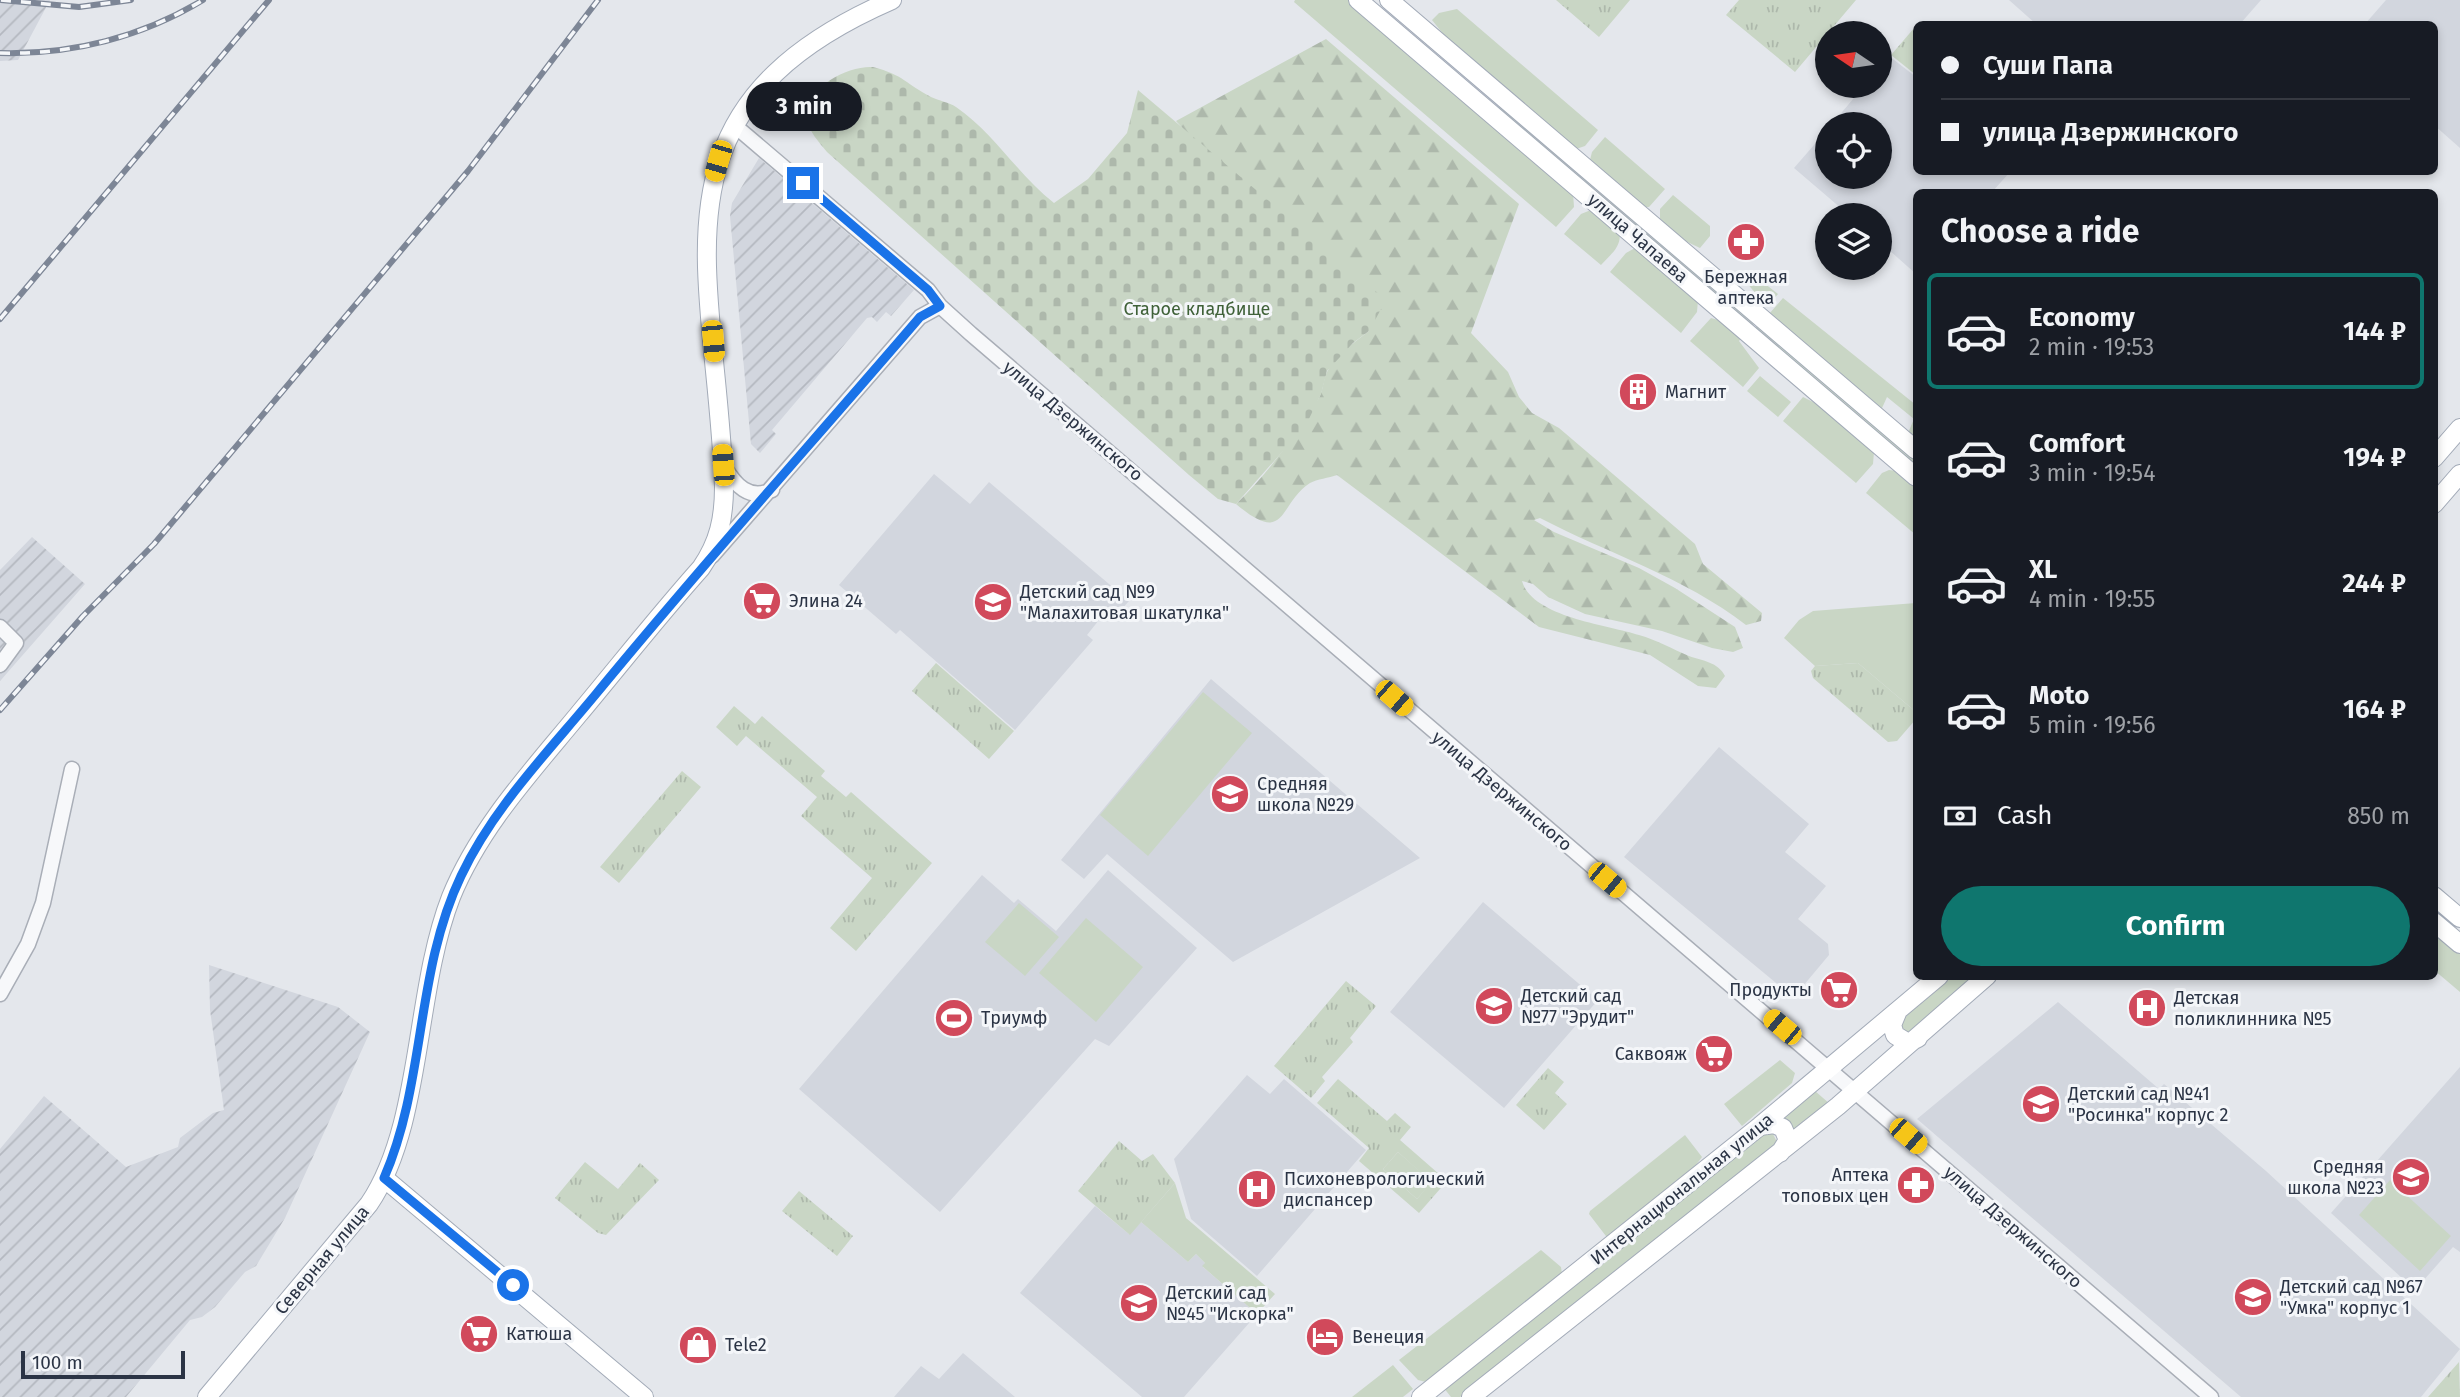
<!DOCTYPE html>
<html lang="en">
<head>
<meta charset="utf-8">
<style>
  :root { --surface:#171b24; --page:#20242c; --text:#f1f3f6; --muted:#9ea1a6; --line:#363941; --accent:#0f766e }
  body { margin:0; font-family:"Fira Sans",sans-serif; background:var(--page); color:var(--text); height:100vh; display:flex; flex-direction:column; font-size:26px; white-space:nowrap }
  * { box-sizing:border-box; margin:0 }
  p { font-size:23px; color:var(--muted) }
  .icon { flex:none; width:38px; height:38px; fill:none; stroke:currentColor; stroke-width:2; stroke-linecap:round; stroke-linejoin:round }
  .map { position:relative; flex:1; overflow:hidden }
  .panel { position:absolute; left:1913px; top:189px; width:525px; height:791px; display:flex; flex-direction:column; background:var(--surface); border-radius:10px; box-shadow:0 4px 10px #0003 }
  .panel>* { flex:none }
  .hud { position:absolute; left:1913px; top:21px; width:525px; height:154px; border-radius:10px; box-shadow:0 4px 10px #0003; display:grid; align-content:center; height:154px; padding:0 28px; background:var(--surface) }
  .needle { width:46px; rotate:283deg }
  .fabs { position:absolute; left:1815px; top:21px; display:grid; gap:14px }
  .fabs a { display:grid; place-items:center; width:77px; height:77px; border-radius:50%; background:var(--surface); box-shadow:0 4px 10px #0003; font-size:35px }
  .scale { position:absolute; left:21px; bottom:18px; width:164px; box-sizing:border-box; padding-left:7px; border:4px solid #2b3445; border-top:0; font-size:19px; line-height:24px; white-space:nowrap; color:#2b3445; -webkit-text-stroke:5px #f4f6f9; paint-order:stroke }
  .end { position:absolute; width:32px; height:32px; margin:-16px; border:9px solid #1a73e8; background:#fff; box-shadow:0 0 0 4px #fff }
  .from { border-radius:50% }
  .bubble { position:absolute; height:49px; border-radius:24px; background:var(--surface); box-shadow:0 4px 10px #0003; font-size:23px; font-weight:700; line-height:49px; text-align:center }
  .car { position:absolute; width:21px; height:42px; margin:-21px -10px; border-radius:9px; box-shadow:0 0 5px 2px #0007; background:linear-gradient(#f5c518 24%,#345 0 40%,#f5c518 0 76%,#345 0 86%,#f5c518 0) }
  .hud b { display:flex; align-items:center; gap:24px; height:66px; font-size:26px }
  .hud b+b { border-top:2px solid var(--line) }
  .hud i { width:18px; height:18px; background:var(--text) }
  ul { padding:0; list-style:none }
  li { display:flex; align-items:center; gap:21px; height:116px; margin:0 14px 10px; padding:0 14px; border:4px solid transparent; border-radius:10px }
  li div { flex:1 }
  li b { display:block; font-size:26px }
  li em { font-style:normal; font-weight:700 }
  li.active { border-color:var(--accent) }
  li>.icon { width:63px; height:63px; stroke-width:1.5 }
  h2 { padding:0 28px; font-size:32px; line-height:84px }
  .pay { display:flex; align-items:center; gap:18px; height:77px; padding:0 28px; font-size:26px }
  .pay p { margin-inline-start:auto }
  .action { display:flex; gap:14px; margin-top:auto; padding:14px 28px }
  .action a { flex:1; height:80px; border-radius:42px; background:var(--accent); color:#fff; font-size:28px; font-weight:700; line-height:80px; text-align:center }
  .map>svg:first-child { display:block }
  .built { fill:#d2d6de }
  .industrial { fill:url(#industrial-furrows) }
  .grass { fill:#c9d6c5 }
  .forest { fill:url(#forest-firs) }
  .cemetery { fill:url(#cemetery-stones) }
  .park { fill:url(#park-tufts); fill-rule:evenodd }
  .lines { fill:none; stroke-linecap:round; stroke-linejoin:round }
  .minor-casing { stroke:#a9aeb7; stroke-width:17 }
  .major-casing { stroke:#a3abb8; stroke-width:20 }
  .minor { stroke:#f7f8fa; stroke-width:14 }
  .major { stroke:#fff; stroke-width:18 }
  .rail-casing { stroke:#7d8696; stroke-width:6 }
  .rail { stroke:#f4f6f9; stroke-width:3.5; stroke-dasharray:10; stroke-linecap:butt }
  .route { stroke:#1a73e8; stroke-width:9 }
  .labels { text-anchor:middle; dominant-baseline:central; stroke-width:6; stroke-linejoin:round; paint-order:stroke }
  .street-label { font-size:18px; fill:#2b3445; stroke:#f4f6f9 }
  .poi-label { font-size:18px; fill:#2b3445; stroke:#f4f6f9; text-anchor:start }
  .park-label { font-size:18px; fill:#3f6138; stroke:#f4f6f9 }
</style>
</head>
<body>
<div class="map">
<svg width="2460" height="1397" viewBox="0 0 2460 1397">
  <defs>
    <pattern id="industrial-furrows" width="10" height="10" patternUnits="userSpaceOnUse" patternTransform="scale(1.75)"><rect width="10" height="10" fill="#d2d6de"/><path d="M-1 1l2-2M0 10L10 0M9 11l2-2" fill="none" stroke="#b4b8c0"/></pattern>
    <pattern id="forest-firs" width="22" height="20" patternUnits="userSpaceOnUse" patternTransform="scale(1.75)"><rect width="22" height="20" fill="#c9d6c5"/><path d="M5 1l3.5 6h-7zM16 11l3.5 6h-7z" fill="#adb8ab"/></pattern>
    <pattern id="cemetery-stones" width="16" height="16" patternUnits="userSpaceOnUse" patternTransform="scale(1.75)"><rect width="16" height="16" fill="#c9d6c5"/><path d="M2 7V4a2 2 0 0 1 4 0v3zM10 15v-3a2 2 0 0 1 4 0v3z" fill="#adb8ab"/></pattern>
    <pattern id="park-tufts" width="24" height="20" patternUnits="userSpaceOnUse" patternTransform="scale(1.75)"><rect width="24" height="20" fill="#c9d6c5"/><path d="M3 7l-1-3M5 7V3M7 7l1-3M15 17l-1-3M17 17v-4M19 17l1-3" fill="none" stroke="#adb8ab"/></pattern>
  </defs>
  <rect width="100%" height="100%" fill="#e4e7ec"/>
  <path class="built" d="M2009,0H2261L2240,24H2036Z
    M2386,0H2460V148L2434,125V24H2365Z
    M1889,56L1916,77V172H2010L1992,192H1916V274L1880,242V215H1849L1794,168L1827,130V177H1880V124H1832L1864,86H1880V68Z
    M934,474L970,504L989,482L1129,601L1111,621L1103,615L1087,635L1093,640L1015,730L900,630L896,634L839,585Z
    M1211,679L1420,858L1233,962L1107,854L1084,879L1061,860Z
    M1719,747L1809,824L1785,852L1826,886L1798,919L1828,944L1829,955L1798,992H1787L1624,857Z
    M1108,870L1197,948L1109,1046L1095,1039L940,1212L799,1089L982,875L1014,903L1018,899L1056,931Z
    M1483,902L1598,1000L1504,1108L1390,1012Z
    M2058,1002L2159,1089L2164,1084L2266,1171L2460,1349L2421,1397H2241L1917,1119Z
    M2460,1067V1252L2453,1247L2415,1290L2331,1213Z
    M1247,1075L1270,1094L1284,1079L1366,1150L1257,1276L1191,1219L1174,1159Z
    M1095,1206L1129,1234L1141,1222L1188,1262L1196,1254L1205,1263L1203,1267L1257,1314L1184,1397H1142L1020,1293Z
    M963,1353L1015,1397H894L921,1366L939,1379Z"/>
  <path class="industrial" d="M0,0H50L18,60L0,61Z
    M759,158L914,290L891,316L886,312L877,322L872,317L867,318L772,430L776,434L760,453L751,444L730,216L732,203Z
    M32,537L85,584L0,681V570Z
    M209,965L338,1007L370,1032L285,1218L256,1266L245,1272L215,1307L202,1317L190,1320L126,1397H0V1149L44,1096L126,1167L178,1147L180,1138L213,1113L224,1110L210,1010Z"/>
  <path class="grass" d="M1295,0H1349L1573,193L1574,207L1556,227L1294,2Z
    M1457,9L1598,130L1585,146L1576,149L1452,45L1432,20L1439,13Z
    M1501,104L1756,322L1751,327L1497,110Z
    M1605,137L1665,189L1649,207H1644L1590,160L1592,152Z
    M1673,195L1710,226V236L1700,248L1679,238L1660,222V209Z
    M1591,210L1619,231C1623,246 1610,255 1601,265L1564,234L1581,214Z
    M1635,248L1698,300L1697,312L1681,333L1610,272L1626,253Z
    M1750,272L1778,294L1767,307L1741,276Z
    M1783,298L1916,405V441L1908,433L1914,419L1887,397L1878,417L1769,314Z
    M1711,318L1722,321L1742,337L1739,341L1759,368L1743,387L1690,341Z
    M1758,324L1916,460V469L1754,330Z
    M1760,376L1791,402L1778,417L1747,391Z
    M1803,397L1825,408L1874,452L1873,464L1856,483L1783,421Z
    M1889,470L1897,471L1916,485V535L1866,493L1882,473Z
    M1916,603V712L1858,663L1815,666L1784,638L1799,620L1813,611Z
    M1203,692L1252,733L1148,856L1100,815Z
    M1019,903L1059,937L1025,976L985,942Z
    M1086,918L1143,967L1096,1022L1039,973Z
    M2434,932L2460,954V992L2434,970Z
    M1952,977H1975L1909,1033H1906L1901,1025L1902,1019Z
    M1780,1060L1795,1073L1792,1083L1742,1126L1724,1104Z
    M1815,1091L1830,1104L1793,1134L1790,1122L1782,1118Z
    M1772,1132L1778,1144L1460,1397H1451L1443,1387L1763,1134Z
    M1685,1135L1702,1157L1684,1181L1609,1240L1589,1214L1590,1211Z
    M1398,1152L1432,1182L1417,1199L1383,1169Z
    M2390,1180L2451,1236L2420,1271L2359,1215Z
    M1175,1183L1186,1218L1275,1294L1257,1314L1202,1266L1205,1263L1196,1254L1188,1262L1141,1222Z
    M1541,1250L1561,1267L1562,1274L1426,1382L1418,1380L1399,1360Z
    M1393,1365L1413,1389L1403,1397H1352Z"/>
  <path class="forest" d="M1326,39L1519,204L1471,333L1508,372L1519,397L1532,413L1559,428L1695,544L1703,564L1762,613L1761,621L1746,625C1684,577 1609,554 1540,518L1534,520L1554,532L1639,568L1675,588L1735,627L1743,648L1733,652L1712,648L1662,631L1585,614L1548,597L1533,584L1522,581C1532,617 1608,625 1639,635C1657,640 1672,649 1689,656C1703,661 1718,662 1725,676L1716,688L1698,686L1650,655L1539,627L1337,475C1329,478 1317,479 1310,483C1278,504 1287,547 1236,504C1269,473 1294,436 1319,398C1323,390 1323,381 1327,372C1335,356 1355,342 1369,331L1176,121Z"/>
  <path class="cemetery" d="M873,67C904,75 906,84 931,97C939,101 949,102 956,107C994,133 1018,175 1054,203L1088,179L1127,133L1138,90L1386,300L1369,331L1353,343L1327,371L1321,394L1306,425L1236,504L1218,499L1189,475L827,152C819,142 809,132 807,119C802,88 849,65 873,67Z"/>
  <path class="park" d="M1556,0H1630L1599,37Z
    M1739,0H1856L1795,72L1726,15Z
    M1915,27L1916,28V75L1891,55Z
    M936,663L1014,731L989,759L912,691Z
    M1858,663L1916,712V719L1897,741L1888,742L1813,678L1811,671L1815,666Z
    M734,706L755,724L762,716L825,771L821,776L846,797L851,792L932,863L856,951L830,928L872,878L801,816L817,797L746,736L737,746L716,727Z
    M682,771L701,787L619,883L600,867Z
    M1346,981L1376,1006L1350,1038L1353,1042L1322,1077L1325,1081L1311,1098L1274,1066Z
    M1548,1068L1564,1082L1555,1093L1567,1104L1544,1130L1516,1105Z
    M1338,1079L1387,1121L1395,1113L1411,1127L1400,1140L1447,1181L1419,1213L1359,1161L1369,1148L1317,1103ZM1398,1152L1431,1182L1417,1199L1383,1169Z
    M1119,1141L1142,1161L1153,1154L1175,1183L1130,1235L1078,1191Z
    M585,1162L618,1189L640,1163L659,1180L606,1235L598,1233L555,1198Z
    M799,1191L853,1236L837,1256L782,1211Z
    M2459,1362L2460,1397H2428Z"/>
  <g class="lines">
    <g class="minor-casing">
      <path id="minor" d="M734,125L928,290L940,306L971,334L2211,1397
        M724,466C735,485 749,501 772,490
        M712,556L920,317L940,306
        M0,627L16,643L0,665
        M0,994L28,944L43,903L72,769"/>
    </g>
    <g class="major-casing">
      <path id="major" d="M1358,0L1916,477
        M1389,0L1916,450
        M2434,458L2460,428
        M2434,504L2460,474
        M2434,896L2460,918
        M2434,922L2460,944
        M1897,1013L1892,1025L1895,1035L1908,1043L1918,1038
        M1760,1126L1774,1124L1783,1128L1788,1140L1780,1153
        M384,1178L644,1397
        M207,1397L369,1204C423,1124 414,992 451,897C479,828 531,772 578,715C619,666 659,615 701,568C719,542 724,518 724,487C716,267 639,110 892,0
        M1421,1397L1760,1126L1939,976
        M1471,1397L1838,1106L1987,976"/>
    </g>
    <use href="#minor" class="minor"/>
    <use href="#major" class="major"/>
    <g class="rail-casing">
      <path id="rail" d="M1,0L79,7L131,0
        M0,53C72,55 142,37 203,0
        M0,319L269,0
        M0,710L83,616L154,544L468,171L598,0"/>
    </g>
    <use href="#rail" class="rail"/>
  </g>
  <g class="lines">
    <path class="route" d="M513,1285L384,1178C426,1082 415,972 461,876C493,808 548,752 596,694C701,566 812,443 920,317L940,306L928,290L803,183"/>
  </g>
  <defs>
    <g id="pharmacy-disc" transform="scale(2.0125)"><circle r="9.5" fill="#d1495b" stroke="#f4f6f9"/><path d="M-2-6h4v4h4v4h-4v4h-4v-4h-4v-4h4Z" fill="#fff"/></g>
    <g id="building-disc" transform="scale(2.0125)"><circle r="9.5" fill="#d1495b" stroke="#f4f6f9"/><path d="M-4-6H4V6H1V3H-1V6H-4ZM-2.5-4.3h1.7v1.8h-1.7ZM.8-4.3h1.7v1.8H.8ZM-2.5-1h1.7V.8h-1.7ZM.8-1h1.7V.8H.8Z" fill="#fff"/></g>
    <g id="supermarket-disc" transform="scale(2.0125)"><circle r="9.5" fill="#d1495b" stroke="#f4f6f9"/><path d="M-6-5.5h2.5l.6 2H6L4.5 2H-2.5L-4.4-4H-6ZM-1.5 3.2a1.3 1.3 0 1 0 .1 0ZM3 3.2a1.3 1.3 0 1 0 .1 0Z" fill="#fff"/></g>
    <g id="school-disc" transform="scale(2.0125)"><circle r="9.5" fill="#d1495b" stroke="#f4f6f9"/><path d="M0-5L7-2L0 1L-7-2ZM-4 1L0 2.5L4 1V4Q0 6-4 4Z" fill="#fff"/></g>
    <g id="hospital-disc" transform="scale(2.0125)"><circle r="9.5" fill="#d1495b" stroke="#f4f6f9"/><path d="M-5-5h3v3.5h4V-5h3V5h-3V1.5h-4V5h-3Z" fill="#fff"/></g>
    <g id="stadium-disc" transform="scale(2.0125)"><circle r="9.5" fill="#d1495b" stroke="#f4f6f9"/><path d="M0-5a6.5 5 0 1 0 0 10a6.5 5 0 1 0 0-10ZM-3.5-1.8h7v3.6h-7Z" fill="#fff"/></g>
    <g id="hotel-disc" transform="scale(2.0125)"><circle r="9.5" fill="#d1495b" stroke="#f4f6f9"/><path d="M-6-4.5h1.5V1H6V5H4.5V3h-9V5H-6ZM-4 0a1.8 1.8 0 1 1 3.6 0ZM.5 0V-2.5h3Q6-2.5 6 0Z" fill="#fff"/></g>
    <g id="shop-disc" transform="scale(2.0125)"><circle r="9.5" fill="#d1495b" stroke="#f4f6f9"/><path d="M-5-2.5h2.3a2.7 3.5 0 0 1 5.4 0H5L5.5 6h-11ZM-1.5-2.5h3a1.5 2.3 0 0 0-3 0Z" fill="#fff"/></g>
  </defs>
  <g fill-rule="evenodd">
    <use href="#pharmacy-disc" x="1746" y="242"/>
    <use href="#building-disc" x="1638" y="392"/>
    <use href="#supermarket-disc" x="762" y="601"/>
    <use href="#school-disc" x="993" y="602"/>
    <use href="#school-disc" x="1230" y="794"/>
    <use href="#supermarket-disc" x="1839" y="990"/>
    <use href="#school-disc" x="1494" y="1006"/>
    <use href="#hospital-disc" x="2147" y="1008"/>
    <use href="#stadium-disc" x="954" y="1018"/>
    <use href="#supermarket-disc" x="1714" y="1054"/>
    <use href="#school-disc" x="2041" y="1104"/>
    <use href="#school-disc" x="2411" y="1177"/>
    <use href="#pharmacy-disc" x="1916" y="1185"/>
    <use href="#hospital-disc" x="1257" y="1189"/>
    <use href="#school-disc" x="2253" y="1297"/>
    <use href="#school-disc" x="1139" y="1303"/>
    <use href="#supermarket-disc" x="479" y="1334"/>
    <use href="#hotel-disc" x="1325" y="1337"/>
    <use href="#shop-disc" x="698" y="1345"/>
  </g>
  <g class="labels">
    <g class="street-label">
      <text transform="translate(1638 238) rotate(41)">улица Чапаева</text>
      <text transform="translate(1073 421) rotate(40)">улица Дзержинского</text>
      <text transform="translate(1502 791) rotate(40)">улица Дзержинского</text>
      <text transform="translate(1682 1189) rotate(-39)">Интернациональная улица</text>
      <text transform="translate(2013 1227) rotate(41)">улица Дзержинского</text>
      <text transform="translate(322 1260) rotate(-50)">Северная улица</text>
    </g>
    <g class="poi-label">
      <text x="1746" y="277" text-anchor="middle">Бережная<tspan x="1746" dy="21">аптека</tspan></text>
      <text x="1665" y="392">Магнит</text>
      <text x="1020" y="592">Детский сад №9<tspan x="1020" dy="21">"Малахитовая шкатулка"</tspan></text>
      <text x="789" y="601">Элина 24</text>
      <text x="1257" y="784">Средняя<tspan x="1257" dy="21">школа №29</tspan></text>
      <text x="1812" y="990" text-anchor="end">Продукты</text>
      <text x="1521" y="996">Детский сад<tspan x="1521" dy="21">№77 "Эрудит"</tspan></text>
      <text x="2174" y="998">Детская<tspan x="2174" dy="21">поликлинника №5</tspan></text>
      <text x="981" y="1018">Триумф</text>
      <text x="1687" y="1054" text-anchor="end">Саквояж</text>
      <text x="2068" y="1094">Детский сад №41<tspan x="2068" dy="21">"Росинка" корпус 2</tspan></text>
      <text x="2384" y="1167" text-anchor="end">Средняя<tspan x="2384" dy="21">школа №23</tspan></text>
      <text x="1889" y="1175" text-anchor="end">Аптека<tspan x="1889" dy="21">топовых цен</tspan></text>
      <text x="1284" y="1179">Психоневрологический<tspan x="1284" dy="21">диспансер</tspan></text>
      <text x="2280" y="1287">Детский сад №67<tspan x="2280" dy="21">"Умка" корпус 1</tspan></text>
      <text x="1166" y="1293">Детский сад<tspan x="1166" dy="21">№45 "Искорка"</tspan></text>
      <text x="506" y="1334">Катюша</text>
      <text x="1352" y="1337">Венеция</text>
      <text x="725" y="1345">Tele2</text>
    </g>
    <g class="park-label">
      <text x="1197" y="309">Старое кладбище</text>
    </g>
  </g>
</svg>
<div class="fabs">
<a><svg class="needle" viewBox="-14 -14 28 28"><path d="M0-13l5 13h-10z" fill="#e53935"/><path d="M0 13l5-13h-10z" fill="#9ea1a6"/></svg></a>
<a><svg class="icon" aria-label="locate" viewBox="0 0 24 24"><circle cx="12" cy="12" r="6"/><path d="M12 2v4M12 18v4M2 12h4M18 12h4"/></svg></a>
<a><svg class="icon" aria-label="layers" viewBox="0 0 24 24"><path d="M12 4l9 5-9 5-9-5zM3 14l9 5 9-5"/></svg></a>
</div>
<div class="scale">100 m</div>
<i class="end from" style="left:513px;top:1285px"></i>
<i class="end" style="left:803px;top:183px"></i>
<div class="bubble" style="left:746px;top:82px;width:116px">3 min</div>
<i class="car" style="left:718px;top:161px;rotate:196deg"></i>
<i class="car" style="left:713px;top:341px;rotate:175deg"></i>
<i class="car" style="left:723px;top:465px;rotate:356deg"></i>
<i class="car" style="left:1394px;top:698px;rotate:131deg"></i>
<i class="car" style="left:1607px;top:880px;rotate:130deg"></i>
<i class="car" style="left:1782px;top:1027px;rotate:310deg"></i>
<i class="car" style="left:1908px;top:1136px;rotate:131deg"></i>
<div class="hud">
<b><i class="from"></i>Суши Папа</b>
<b><i></i>улица Дзержинского</b>
</div>
<section class="panel">
<h2>Choose a ride</h2>
<ul>
<li class="active"><svg class="icon" aria-label="car" viewBox="0 0 24 24"><path d="M5 17H2v-5l4-1 3-4h7l3 4 3 1v5h-3M9 17h6M6 11h13"/><circle cx="7" cy="17" r="2"/><circle cx="17" cy="17" r="2"/></svg><div><b>Economy</b><p>2 min · 19:53</p></div><em>144 ₽</em></li>
<li><svg class="icon" aria-label="car" viewBox="0 0 24 24"><path d="M5 17H2v-5l4-1 3-4h7l3 4 3 1v5h-3M9 17h6M6 11h13"/><circle cx="7" cy="17" r="2"/><circle cx="17" cy="17" r="2"/></svg><div><b>Comfort</b><p>3 min · 19:54</p></div><em>194 ₽</em></li>
<li><svg class="icon" aria-label="car" viewBox="0 0 24 24"><path d="M5 17H2v-5l4-1 3-4h7l3 4 3 1v5h-3M9 17h6M6 11h13"/><circle cx="7" cy="17" r="2"/><circle cx="17" cy="17" r="2"/></svg><div><b>XL</b><p>4 min · 19:55</p></div><em>244 ₽</em></li>
<li><svg class="icon" aria-label="car" viewBox="0 0 24 24"><path d="M5 17H2v-5l4-1 3-4h7l3 4 3 1v5h-3M9 17h6M6 11h13"/><circle cx="7" cy="17" r="2"/><circle cx="17" cy="17" r="2"/></svg><div><b>Moto</b><p>5 min · 19:56</p></div><em>164 ₽</em></li>
</ul>
<div class="pay"><svg class="icon" aria-label="cash" viewBox="0 0 24 24"><path d="M3 7h18v10H3z"/><circle cx="12" cy="12" r="2"/></svg>Cash<p>850 m</p></div>
<div class="action"><a>Confirm</a></div>
</section>
</div>
</body>
</html>
